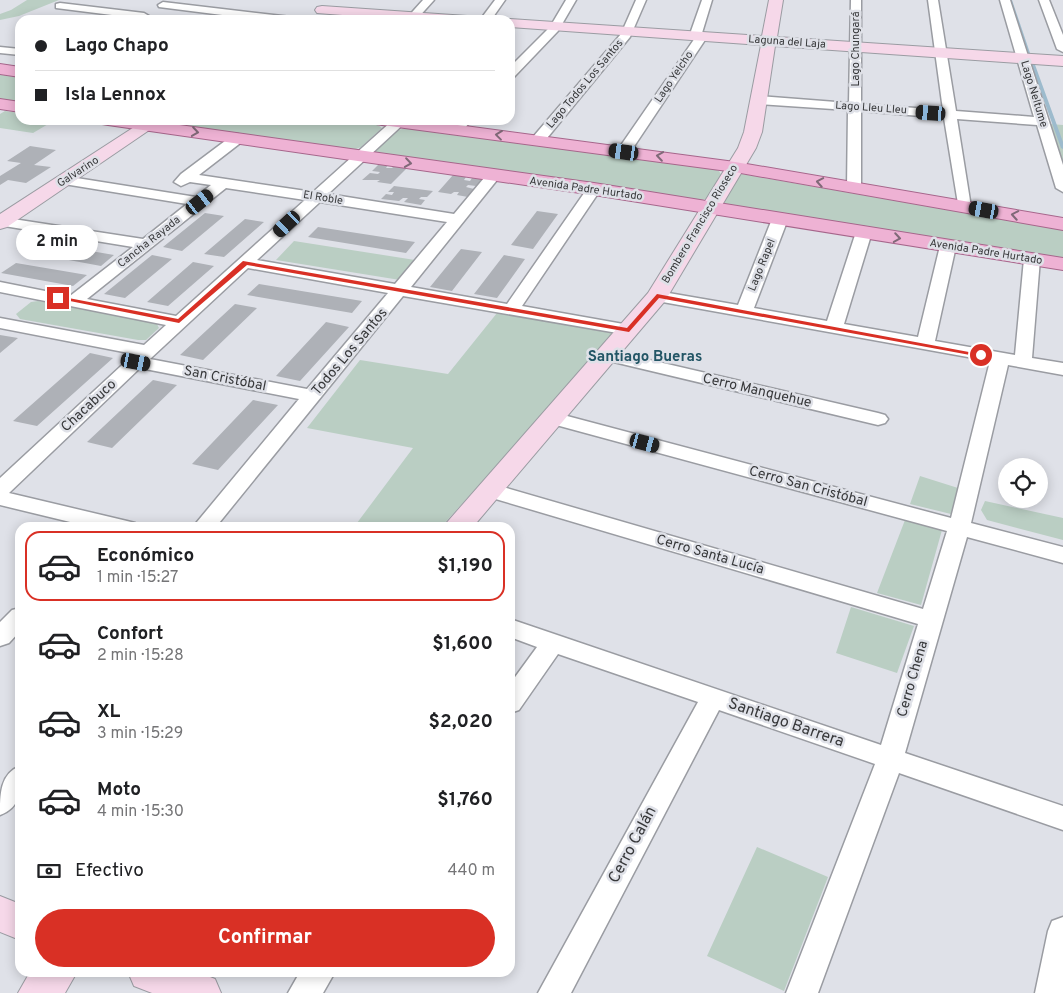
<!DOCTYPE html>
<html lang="es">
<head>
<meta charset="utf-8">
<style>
  :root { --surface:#fff; --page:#f2f2f2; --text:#202124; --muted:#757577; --line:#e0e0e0; --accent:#d93025 }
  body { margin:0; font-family:Overpass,sans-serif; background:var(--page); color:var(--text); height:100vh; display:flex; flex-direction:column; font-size:19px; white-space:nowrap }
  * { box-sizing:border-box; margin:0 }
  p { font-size:16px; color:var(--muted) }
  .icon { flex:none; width:28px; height:28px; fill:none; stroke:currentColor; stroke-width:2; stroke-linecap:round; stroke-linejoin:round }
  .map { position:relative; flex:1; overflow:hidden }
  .details { position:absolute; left:15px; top:522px; width:500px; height:455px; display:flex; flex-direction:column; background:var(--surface); border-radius:15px; box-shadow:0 2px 12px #0003 }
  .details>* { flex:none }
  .guide { position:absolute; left:15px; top:15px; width:500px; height:110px; border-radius:15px; box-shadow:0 2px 12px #0003; display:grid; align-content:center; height:110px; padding:0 20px; background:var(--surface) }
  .controls { position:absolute; left:998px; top:458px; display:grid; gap:10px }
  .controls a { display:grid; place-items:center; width:50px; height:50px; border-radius:50%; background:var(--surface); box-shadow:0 2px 12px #0003; font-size:25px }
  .end { position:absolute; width:22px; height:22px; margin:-11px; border:6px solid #d93025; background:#fff; box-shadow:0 0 0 2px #fff }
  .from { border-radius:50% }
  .bubble { position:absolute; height:35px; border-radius:18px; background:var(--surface); box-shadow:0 2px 12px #0003; font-size:16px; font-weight:700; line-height:35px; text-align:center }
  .car { position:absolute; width:15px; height:30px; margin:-15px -8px; border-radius:6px; box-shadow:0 0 4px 1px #0007; background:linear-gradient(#222 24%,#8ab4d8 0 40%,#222 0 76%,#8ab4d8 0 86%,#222 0) }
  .guide b { display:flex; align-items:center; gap:18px; height:48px; font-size:19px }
  .guide b+b { border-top:1px solid var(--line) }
  .guide i { width:12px; height:12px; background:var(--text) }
  ul { padding:9px 0 0; list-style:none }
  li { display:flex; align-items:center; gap:15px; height:70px; margin:0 10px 8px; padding:0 10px; border:2px solid transparent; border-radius:15px }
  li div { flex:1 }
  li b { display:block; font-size:19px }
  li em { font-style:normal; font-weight:700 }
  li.selected { border-color:var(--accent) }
  li>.icon { width:45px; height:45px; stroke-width:1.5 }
  .pay { display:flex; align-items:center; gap:12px; height:55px; padding:0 20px; font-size:19px }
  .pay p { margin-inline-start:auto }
  .primary-button { display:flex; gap:10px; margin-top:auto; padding:10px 20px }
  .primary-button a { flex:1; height:58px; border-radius:30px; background:var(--accent); color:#fff; font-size:20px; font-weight:700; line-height:58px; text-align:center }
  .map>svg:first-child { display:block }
  .green { fill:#bacec3 }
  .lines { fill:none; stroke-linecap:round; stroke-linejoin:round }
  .stream { fill:#9dbbcd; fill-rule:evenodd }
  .building { fill:#aeb1b7 }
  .street-casing { stroke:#9a9ca2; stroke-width:3 }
  .secondary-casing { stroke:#9a9ca2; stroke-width:2 }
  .primary-casing { stroke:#a6668b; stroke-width:2 }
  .street { fill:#fff; fill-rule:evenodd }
  .secondary { fill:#f6d8e9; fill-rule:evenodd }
  .primary { fill:#eeb2d4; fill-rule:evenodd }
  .oneway { stroke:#806978 }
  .route { fill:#d93025 }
  .labels { text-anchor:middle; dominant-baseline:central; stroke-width:5; stroke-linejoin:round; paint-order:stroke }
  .far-street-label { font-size:11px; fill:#37383a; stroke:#dfe1e8 }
  .street-label { font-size:14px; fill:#37383a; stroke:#dfe1e8 }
  .neighbourhood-label { font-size:15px; font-weight:bold; fill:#225565; stroke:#dfe1e8 }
  .near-street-label { font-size:16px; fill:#37383a; stroke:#dfe1e8 }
</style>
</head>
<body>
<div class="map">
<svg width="1063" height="993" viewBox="0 0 1063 993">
  <rect width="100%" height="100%" fill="#dfe1e8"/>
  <path class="green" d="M27,0H59L19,16L0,20V14L11,10Z
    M0,72L20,75V105L0,102Z
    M5,111L20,113V120H55L33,133L0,128V114Z
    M351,120L375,123L382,128L361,147L351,151L161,123V121Z
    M1050,124L1063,125V166Z
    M405,128L714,169L719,171L722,176L709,198L698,201L374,153L396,131Z
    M742,174L1063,230V259L722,204L738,176Z
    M294,241L415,260L400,280L276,260Z
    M38,301L156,322L159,328L146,340H138L20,319L16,314L31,302Z
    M497,313L611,333L613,337L441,527H354L413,448L307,428L360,360L448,374Z
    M920,476L958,488L951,514L910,504Z
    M985,501L1063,518V540L987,520L981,510Z
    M905,520L942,530L921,605L877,593Z
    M851,607L914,626L897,673L836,653Z
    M757,847L828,877L784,991L707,956Z"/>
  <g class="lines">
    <path class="stream" d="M1008,0H1012L1031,56L1028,55Z
      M1032,61L1034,62L1063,142V149L1061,148L1030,62Z"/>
  </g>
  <path class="building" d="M30,146L56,150L34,165L51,167L26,183L8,180L0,185V176L21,163L7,161Z
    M379,164L388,165L386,168H392L394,166L407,168L391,184L377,182L380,180H362L370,173L378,174L380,172L372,171Z
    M453,175L466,177L464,180L470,181L472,178L482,179L476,186L468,185L466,187L474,189L468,197L457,195L459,192H454L451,194L438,192Z
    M394,186L433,191L427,197H421L419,199L425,200L421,205L404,202L408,198H403L399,201L381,199L386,194L392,195L394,192H388Z
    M537,211L558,214L533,249L511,245Z
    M205,213L224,216L182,251L163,247Z
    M245,219L264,222L224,257L204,254Z
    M318,227L415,242L406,253L308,237Z
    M45,243L114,255L101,266L31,253Z
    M461,249L482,252L452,291L430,287Z
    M152,255L172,259L125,298L104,294Z
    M504,255L525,259L497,298L474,294Z
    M193,262L214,266L168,306L147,302Z
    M16,263L87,275L73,286L1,273Z
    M259,284L362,301L352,313L247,295Z
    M235,304L257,308L203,360L180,355Z
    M326,322L349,327L300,381L276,376Z
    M0,335L18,338L0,353Z
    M90,353L113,358L37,426L13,421Z
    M153,380L177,385L112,448L87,442Z
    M253,400L278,405L218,470L192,464Z"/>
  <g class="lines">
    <g class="street-casing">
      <path id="street" d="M423,0H434L416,20H405Z
        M495,0H505L491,20H480Z
        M566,0H576L558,31L514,77L510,78V67L550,27Z
        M636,0H646L630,37L543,143H533L531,140L533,137L621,34Z
        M702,0H712L702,33L707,37L629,154H619L617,151L695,38L690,34Z
        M851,0H861V104L943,110L928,0H938L956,111L1034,117L1000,0H1010L1063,165V192L1056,188L1037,125L957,119L971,207L969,210H959L944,118L861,111V188L859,191H849L847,188L848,110L760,104L754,100L760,96L849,103Z
        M1039,0H1049L1063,35V52L1057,49Z
        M163,2L291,17L296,20H263L159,7L158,5Z
        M60,3L144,13L149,16L144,19L56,8V4Z
        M0,47L20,49V55L0,53Z
        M393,120H408L328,194L454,214L489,172L494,171L501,175L411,287L507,304L589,186L594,185L601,189L522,306L629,325L635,326L638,330L635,334L629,335L403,296L215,528H192L299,399L140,368L9,493L127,521L135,523L138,528H95L0,505V478L134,354L0,328V318L144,345L166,325L0,292V282L70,296L133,247L4,226L0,225V217L143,239L187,204L64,184L57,180L59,177L64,176L196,197L211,185L190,182L181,186L174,182L181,174L233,135L238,134L245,138L243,141L199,175L313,192ZM226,188L305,200L176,316L87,299ZM320,202L447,222L395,284L257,260ZM248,268L388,293L307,389L150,359Z
        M458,120H472L461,132H451L449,129Z
        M780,214L788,219L754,308L827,321L856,232L864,227L872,232L844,324L918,337L940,246L948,241L956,246L935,341L1015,355L1024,259L1032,254L1040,259L1032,358L1063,363V375L1008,365L971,523L1063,547V563L967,537L905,753L1063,806V830L899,773L818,993H786L875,764L719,710L571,993H538L698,702L558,654L519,710L510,713V684L537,647L510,637V619L881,745L918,624L482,495L478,490L482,485L489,483L496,485L923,609L947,531L545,422L542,418L545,414L552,412L951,518L990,361L657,301L651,300L649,296L651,292L657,291L738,305L772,219Z
        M607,350L878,413L885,415L888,419L885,423L878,425L601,359L598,355L601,351Z
        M20,608V631L9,643L0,646V622L12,610Z
        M20,766C20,787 23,807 0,815C0,794 0,774 20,766Z
        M1063,917V993H1035L1048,931L1052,921Z
        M300,972H335L323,993H288Z"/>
    </g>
    <g class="secondary-casing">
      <path id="secondary" d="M769,0H783L777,37L1063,56V66L775,46L762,132L756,148L665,301L472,528H442L648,293L738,148L744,132L761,45L510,27V20H505L510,19L762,36Z
        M322,6L467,16L474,20H406L317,13L315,10L317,7Z
        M145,120H164L7,227L0,229V214Z
        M0,896L20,904V940L0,932Z
        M30,972H77L65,993H18Z
        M128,972H198L215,979L221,993H152L134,986Z"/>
    </g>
    <g class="primary-casing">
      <path id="primary" d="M0,64L20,67V77L0,74Z
        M0,99L20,102V112L0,109Z
        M100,120H144L594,183L1063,258V270L594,195L108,125L102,124Z
        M374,120H420L735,162L1063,218V230L735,172L382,125L376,124Z"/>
    </g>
    <use href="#street" class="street"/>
    <use href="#secondary" class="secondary"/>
    <use href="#primary" class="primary"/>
  </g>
  <defs><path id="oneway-chevron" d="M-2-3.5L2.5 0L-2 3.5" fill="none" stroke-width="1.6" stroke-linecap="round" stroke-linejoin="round" transform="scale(1.25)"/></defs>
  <g class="oneway">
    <use href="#oneway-chevron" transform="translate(195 132) rotate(8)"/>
    <use href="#oneway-chevron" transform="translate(499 135) rotate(-173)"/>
    <use href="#oneway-chevron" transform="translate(660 156) rotate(-172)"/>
    <use href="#oneway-chevron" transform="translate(408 163) rotate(8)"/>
    <use href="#oneway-chevron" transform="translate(820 182) rotate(-170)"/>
    <use href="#oneway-chevron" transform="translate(1015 215) rotate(-170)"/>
    <use href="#oneway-chevron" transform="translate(897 238) rotate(9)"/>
  </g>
  <path class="route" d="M243,261L627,328L657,294L985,355L981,357L659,298L629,332L247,265L179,323L55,298L58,296L178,319Z"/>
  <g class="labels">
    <g class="far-street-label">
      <text transform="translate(787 42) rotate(4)">Laguna del Laja</text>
      <text transform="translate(856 49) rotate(-90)">Lago Chungará</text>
      <text transform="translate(674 77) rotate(-56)">Lago Yelcho</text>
      <text transform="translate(585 84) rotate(-50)">Lago Todos Los Santos</text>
      <text transform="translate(1034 94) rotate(73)">Lago Neltume</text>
      <text transform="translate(871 108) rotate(4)">Lago Lleu Lleu</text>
      <text transform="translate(78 172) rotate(-33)">Galvarino</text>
      <text transform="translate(586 189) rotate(8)">Avenida Padre Hurtado</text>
      <text transform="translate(323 198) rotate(9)">El Roble</text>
      <text transform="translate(700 224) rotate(-59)">Bombero Francisco Rioseco</text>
      <text transform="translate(149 242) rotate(-38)">Cancha Rayada</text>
      <text transform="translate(986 252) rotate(9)">Avenida Padre Hurtado</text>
      <text transform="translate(762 265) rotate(-68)">Lago Rapel</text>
    </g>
    <g class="street-label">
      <text transform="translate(350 352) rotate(-50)">Todos Los Santos</text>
      <text transform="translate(225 379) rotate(11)">San Cristóbal</text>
      <text transform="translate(757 391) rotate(13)">Cerro Manquehue</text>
      <text transform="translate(89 406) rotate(-43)">Chacabuco</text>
      <text transform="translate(808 487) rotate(15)">Cerro San Cristóbal</text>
      <text transform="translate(710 555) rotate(16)">Cerro Santa Lucía</text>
      <text transform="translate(913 679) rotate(-74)">Cerro Chena</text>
    </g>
    <g class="neighbourhood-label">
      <text x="645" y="357">Santiago Bueras</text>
    </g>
    <g class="near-street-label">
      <text transform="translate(786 723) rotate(19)">Santiago Barrera</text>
      <text transform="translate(633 845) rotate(-62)">Cerro Calán</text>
    </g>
  </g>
</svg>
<div class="controls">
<a><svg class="icon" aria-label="locate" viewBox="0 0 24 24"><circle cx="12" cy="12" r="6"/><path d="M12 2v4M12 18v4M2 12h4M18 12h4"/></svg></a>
</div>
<i class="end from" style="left:981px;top:355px"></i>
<i class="end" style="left:58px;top:298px"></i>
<div class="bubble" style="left:16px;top:225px;width:82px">2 min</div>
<i class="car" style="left:931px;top:113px;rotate:274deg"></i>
<i class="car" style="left:624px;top:152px;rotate:278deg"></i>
<i class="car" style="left:200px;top:202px;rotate:52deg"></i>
<i class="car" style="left:984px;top:210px;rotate:280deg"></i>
<i class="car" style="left:287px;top:224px;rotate:227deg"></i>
<i class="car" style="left:136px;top:362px;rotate:101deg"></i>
<i class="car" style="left:645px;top:443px;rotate:105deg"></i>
<div class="guide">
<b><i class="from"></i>Lago Chapo</b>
<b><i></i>Isla Lennox</b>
</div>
<section class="details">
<ul>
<li class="selected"><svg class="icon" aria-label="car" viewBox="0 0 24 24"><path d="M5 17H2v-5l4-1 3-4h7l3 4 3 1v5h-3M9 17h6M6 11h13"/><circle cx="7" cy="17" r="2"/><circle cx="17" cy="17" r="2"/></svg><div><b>Económico</b><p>1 min · 15:27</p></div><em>$1,190</em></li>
<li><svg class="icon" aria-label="car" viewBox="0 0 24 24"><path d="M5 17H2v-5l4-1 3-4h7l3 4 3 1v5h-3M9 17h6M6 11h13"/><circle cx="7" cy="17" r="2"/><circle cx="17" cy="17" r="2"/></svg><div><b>Confort</b><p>2 min · 15:28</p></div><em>$1,600</em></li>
<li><svg class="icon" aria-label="car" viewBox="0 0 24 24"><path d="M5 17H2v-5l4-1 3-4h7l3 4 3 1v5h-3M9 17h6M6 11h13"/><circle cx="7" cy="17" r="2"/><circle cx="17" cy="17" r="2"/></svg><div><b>XL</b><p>3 min · 15:29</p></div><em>$2,020</em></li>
<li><svg class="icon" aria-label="car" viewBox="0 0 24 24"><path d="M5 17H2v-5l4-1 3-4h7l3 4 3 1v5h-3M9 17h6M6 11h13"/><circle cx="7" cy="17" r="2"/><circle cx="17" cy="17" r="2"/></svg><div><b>Moto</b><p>4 min · 15:30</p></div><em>$1,760</em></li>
</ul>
<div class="pay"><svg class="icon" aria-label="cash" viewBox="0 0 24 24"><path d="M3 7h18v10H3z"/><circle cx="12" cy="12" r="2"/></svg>Efectivo<p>440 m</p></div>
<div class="primary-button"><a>Confirmar</a></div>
</section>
</div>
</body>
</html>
